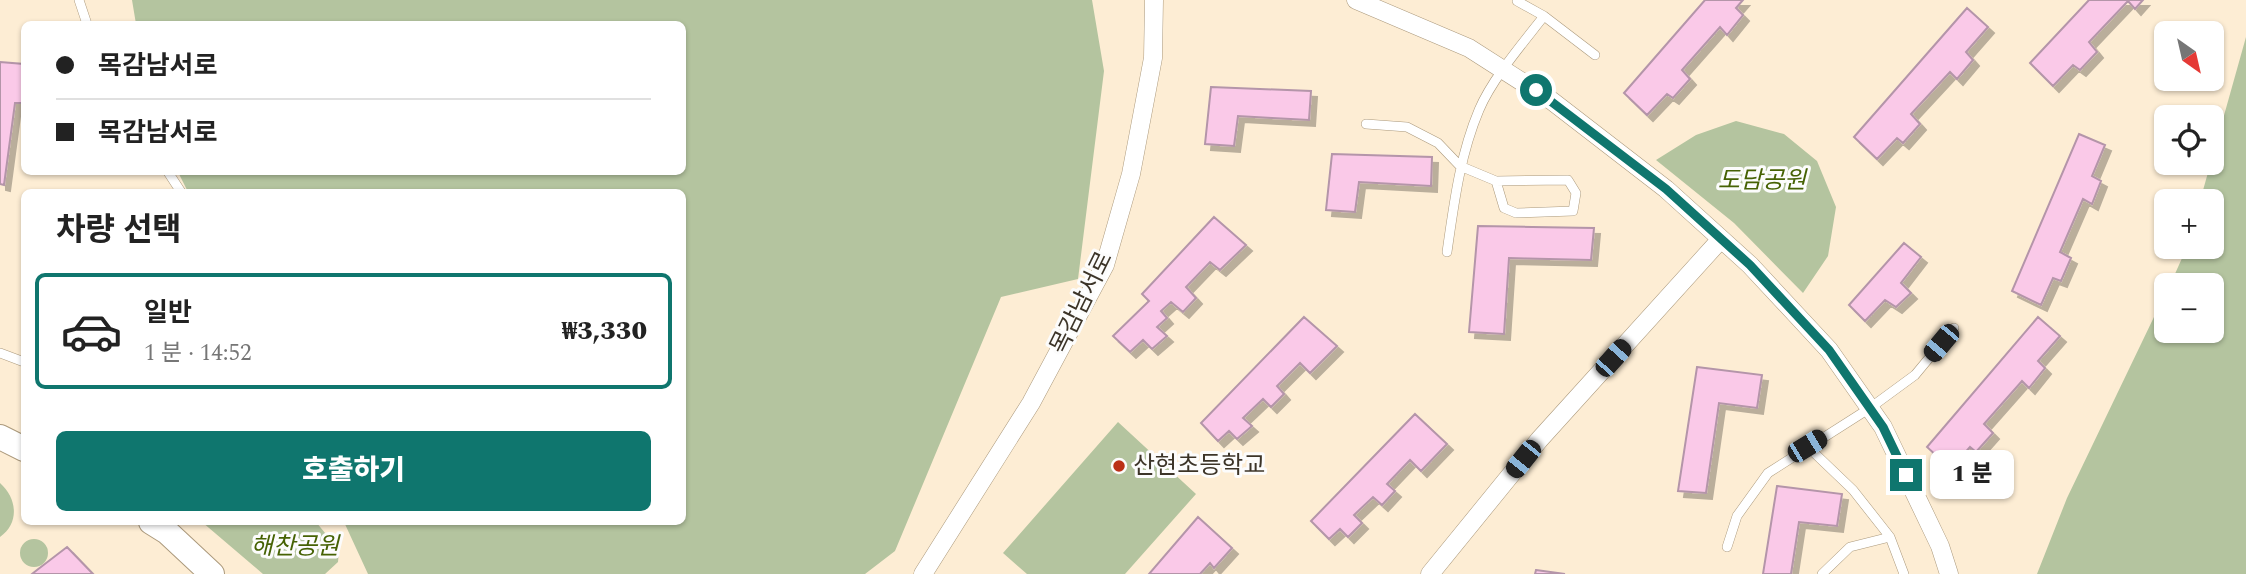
<!DOCTYPE html>
<html lang="ko">
<head>
<meta charset="utf-8">
<style>
  :root { --surface:#fff; --page:#f2f2f2; --text:#222; --muted:#767676; --line:#e0e0e0; --accent:#0f766e }
  body { margin:0; font-family:Spectral,"Noto Sans KR",serif; background:var(--page); color:var(--text); height:100vh; display:flex; flex-direction:column; font-size:26px; white-space:nowrap }
  * { box-sizing:border-box; margin:0 }
  p { font-size:23px; color:var(--muted) }
  .icon { flex:none; width:38px; height:38px; fill:none; stroke:currentColor; stroke-width:2; stroke-linecap:round; stroke-linejoin:round }
  .map { position:relative; flex:1; overflow:hidden }
  .drawer { position:absolute; left:21px; top:189px; width:665px; height:336px; display:flex; flex-direction:column; background:var(--surface); border-radius:10px; box-shadow:0 2px 5px #0004 }
  .drawer>* { flex:none }
  .banner { position:absolute; left:21px; top:21px; width:665px; height:154px; border-radius:10px; box-shadow:0 2px 5px #0004; display:grid; align-content:center; height:154px; padding:0 35px; background:var(--surface) }
  .needle { width:46px; rotate:146deg }
  .tools { position:absolute; left:2154px; top:21px; display:grid; gap:14px }
  .tools a { display:grid; place-items:center; width:70px; height:70px; border-radius:10px; background:var(--surface); box-shadow:0 2px 5px #0004; font-size:35px }
  .end { position:absolute; width:32px; height:32px; margin:-16px; border:9px solid #0f766e; background:#fff; box-shadow:0 0 0 4px #fff }
  .from { border-radius:50% }
  .bubble { position:absolute; height:49px; border-radius:10px; background:var(--surface); box-shadow:0 2px 5px #0004; font-size:23px; font-weight:800; line-height:49px; text-align:center }
  .car { position:absolute; width:21px; height:42px; margin:-21px -10px; border-radius:9px; box-shadow:0 0 5px 2px #0007; background:linear-gradient(#222 24%,#8ab4d8 0 40%,#222 0 76%,#8ab4d8 0 86%,#222 0) }
  .banner b { display:flex; align-items:center; gap:24px; height:66px; font-size:26px }
  .banner b+b { border-top:2px solid var(--line) }
  .banner i { width:18px; height:18px; background:var(--text) }
  ul { padding:0; list-style:none }
  li { display:flex; align-items:center; gap:21px; height:116px; margin:0 14px 10px; padding:0 21px; border:4px solid transparent; border-radius:10px }
  li div { flex:1 }
  li b { display:block; font-size:26px }
  li em { font-style:normal; font-weight:800 }
  li.selected { border-color:var(--accent) }
  li>.icon { width:63px; height:63px; stroke-width:1.5 }
  h2 { padding:0 35px; font-size:32px; line-height:84px }
  .button { display:flex; gap:14px; margin-top:auto; padding:14px 35px }
  .button a { flex:1; height:80px; border-radius:10px; background:var(--accent); color:#fff; font-size:28px; font-weight:800; line-height:80px; text-align:center }
  .map>svg:first-child { display:block }
  .green { fill:#b4c49f }
  .building { fill:#fac9e8; stroke:#b495a9; stroke-width:2; filter:url(#shadow) }
  .lines { fill:none; stroke-linecap:round; stroke-linejoin:round }
  .lane-casing { stroke:#ab997c; stroke-width:10 }
  .street-casing { stroke:#ab997c; stroke-width:19 }
  .secondary-casing { stroke:#ab997c; stroke-width:26 }
  .lane { stroke:#fff; stroke-width:9 }
  .street { stroke:#fff; stroke-width:18 }
  .secondary { stroke:#fff; stroke-width:24 }
  .route { stroke:#0f766e; stroke-width:9 }
  .poi-dot { fill:#bb3017; stroke:#fcfcfc; stroke-width:2.5 }
  .labels { text-anchor:middle; dominant-baseline:central; stroke-width:6; stroke-linejoin:round; paint-order:stroke }
  .park-label { font-size:24px; font-style:italic; fill:#466204; stroke:#fcfcfc }
  .street-label { font-size:24px; fill:#3c3428; stroke:#fcfcfc }
  .poi-label { font-size:24px; fill:#3c3428; stroke:#fcfcfc; text-anchor:start }
</style>
</head>
<body>
<div class="map">
<svg width="2246" height="574" viewBox="0 0 2246 574">
  <defs>
    <filter id="shadow"><feDropShadow dx="6" dy="6" stdDeviation="0" flood-color="#0004"/></filter>
  </defs>
  <rect width="100%" height="100%" fill="#fdedd4"/>
  <path class="green" d="M132,0H1092L1104,71L1078,279L1001,297L895,551L865,574H368L344,522H682V192H188L178,172H682V24H136Z
    M2246,37V574H2037L2067,498L2166,292V331H2212V285H2170L2187,247H2212V201H2200Z
    M1736,121L1784,134L1817,161L1836,207L1828,256L1803,293L1734,223L1656,160L1696,135Z
    M1118,422L1196,494L1125,574H1027L1003,553Z
    M0,483C17,498 20,523 0,537Z
    M202,522H316L339,550L338,562L325,574H263Z
    M20 553a14 14 0 1 1 28 0a14 14 0 1 1-28 0Z"/>
  <path class="building" d="M1705,0H1743L1736,8L1743,15L1727,35L1720,27L1682,70L1690,79L1673,98L1667,94L1647,115L1624,93Z
    M2089,0H2143L2135,9L2128,1L2089,42L2097,52L2080,70L2073,65L2053,86L2030,63Z
    M1967,8L1988,27L1966,52L1973,60L1957,79L1950,72L1911,114L1920,124L1903,143L1897,138L1877,159L1854,137Z
    M0,62L24,64V103H15L4,185L0,184Z
    M1211,87L1311,91L1309,120L1238,116L1234,146L1205,144Z
    M2079,134L2105,145L2092,176L2101,181L2092,204L2083,199L2060,252L2071,258L2061,281L2053,278L2041,305L2012,291Z
    M1332,154L1432,157L1431,186L1359,182L1355,212L1326,210Z
    M1214,217L1246,245L1220,270L1210,262L1186,287L1196,298L1183,312L1171,302L1161,311L1167,318L1157,327L1167,336L1152,349L1143,340L1130,352L1113,336L1149,301L1142,294Z
    M1478,226L1594,228L1591,260L1509,258L1504,334L1469,332Z
    M1904,243L1921,257L1901,283L1911,293L1896,307L1885,300L1865,321L1849,305Z
    M1304,317L1337,346L1310,373L1300,363L1277,386L1284,394L1271,407L1263,399L1243,418L1252,426L1237,439L1229,431L1218,441L1201,423Z
    M2038,317L2060,336L2038,361L2045,368L2029,388L2022,381L1984,424L1993,433L1976,452L1970,447L1951,469L1927,447Z
    M1697,367L1762,375L1757,408L1719,403L1706,493L1678,491Z
    M1415,414L1447,444L1421,471L1410,460L1387,484L1395,491L1382,505L1373,497L1354,515L1362,523L1348,537L1340,529L1329,539L1311,521Z
    M1777,486L1842,494L1837,526L1799,522L1791,574H1763Z
    M1198,517L1232,548L1214,568L1210,563L1200,574H1149Z
    M67,547L93,574H32L37,570Z
    M1536,570L1565,574H1535Z"/>
  <g class="lines">
    <g class="lane-casing">
      <path id="lane" d="M79,0L87,24
        M1519,0L1517,1L1544,16
        M1366,124L1407,127L1438,143L1460,166L1496,181L1568,180L1576,193L1573,211L1516,213L1504,208L1496,181
        M168,172L181,192
        M1447,252C1454,203 1460,155 1479,110C1492,79 1523,43 1544,16L1595,55
        M0,353L24,362
        M1807,446L1853,490L1890,537L1904,574
        M1727,547L1737,516L1768,473L1870,408L1915,375L1954,328
        M1822,574L1850,547L1890,537"/>
    </g>
    <g class="street-casing">
      <path id="street" d="M1356,0L1469,48L1552,101L1666,189L1750,265L1829,350L1883,427L1940,546L1949,574
        M923,574L1031,403L1105,265L1131,174L1153,58L1154,0
        M1430,574L1539,440L1721,239"/>
    </g>
    <g class="secondary-casing">
      <path id="secondary" d="M0,437L24,449
        M151,522L167,532L212,574"/>
    </g>
    <use href="#lane" class="lane"/>
    <use href="#street" class="street"/>
    <use href="#secondary" class="secondary"/>
  </g>
  <g class="lines">
    <path class="route" d="M1536,90L1666,189L1750,265L1829,350L1883,427L1906,475"/>
  </g>
  <circle class="poi-dot" cx="1119" cy="466" r="7"/>
  <g class="labels">
    <g class="park-label">
      <text x="1762" y="181">도담공원</text>
      <text x="295" y="547">해찬공원</text>
    </g>
    <g class="street-label">
      <text transform="translate(1082 303) rotate(-64)">목감남서로</text>
    </g>
    <g class="poi-label">
      <text x="1133" y="466">산현초등학교</text>
    </g>
  </g>
</svg>
<div class="tools">
<a><svg class="needle" viewBox="-14 -14 28 28"><path d="M0-13l5 13h-10z" fill="#e53935"/><path d="M0 13l5-13h-10z" fill="#767676"/></svg></a>
<a><svg class="icon" aria-label="locate" viewBox="0 0 24 24"><circle cx="12" cy="12" r="6"/><path d="M12 2v4M12 18v4M2 12h4M18 12h4"/></svg></a>
<a>+</a>
<a>−</a>
</div>
<i class="end from" style="left:1536px;top:90px"></i>
<i class="end" style="left:1906px;top:475px"></i>
<div class="bubble" style="left:1930px;top:450px;width:84px">1 분</div>
<i class="car" style="left:1941px;top:343px;rotate:220deg"></i>
<i class="car" style="left:1613px;top:358px;rotate:42deg"></i>
<i class="car" style="left:1807px;top:446px;rotate:59deg"></i>
<i class="car" style="left:1523px;top:459px;rotate:219deg"></i>
<div class="banner">
<b><i class="from"></i>목감남서로</b>
<b><i></i>목감남서로</b>
</div>
<section class="drawer">
<h2>차량 선택</h2>
<ul>
<li class="selected"><svg class="icon" aria-label="car" viewBox="0 0 24 24"><path d="M5 17H2v-5l4-1 3-4h7l3 4 3 1v5h-3M9 17h6M6 11h13"/><circle cx="7" cy="17" r="2"/><circle cx="17" cy="17" r="2"/></svg><div><b>일반</b><p>1 분 · 14:52</p></div><em>₩3,330</em></li>
</ul>
<div class="button"><a>호출하기</a></div>
</section>
</div>
</body>
</html>
